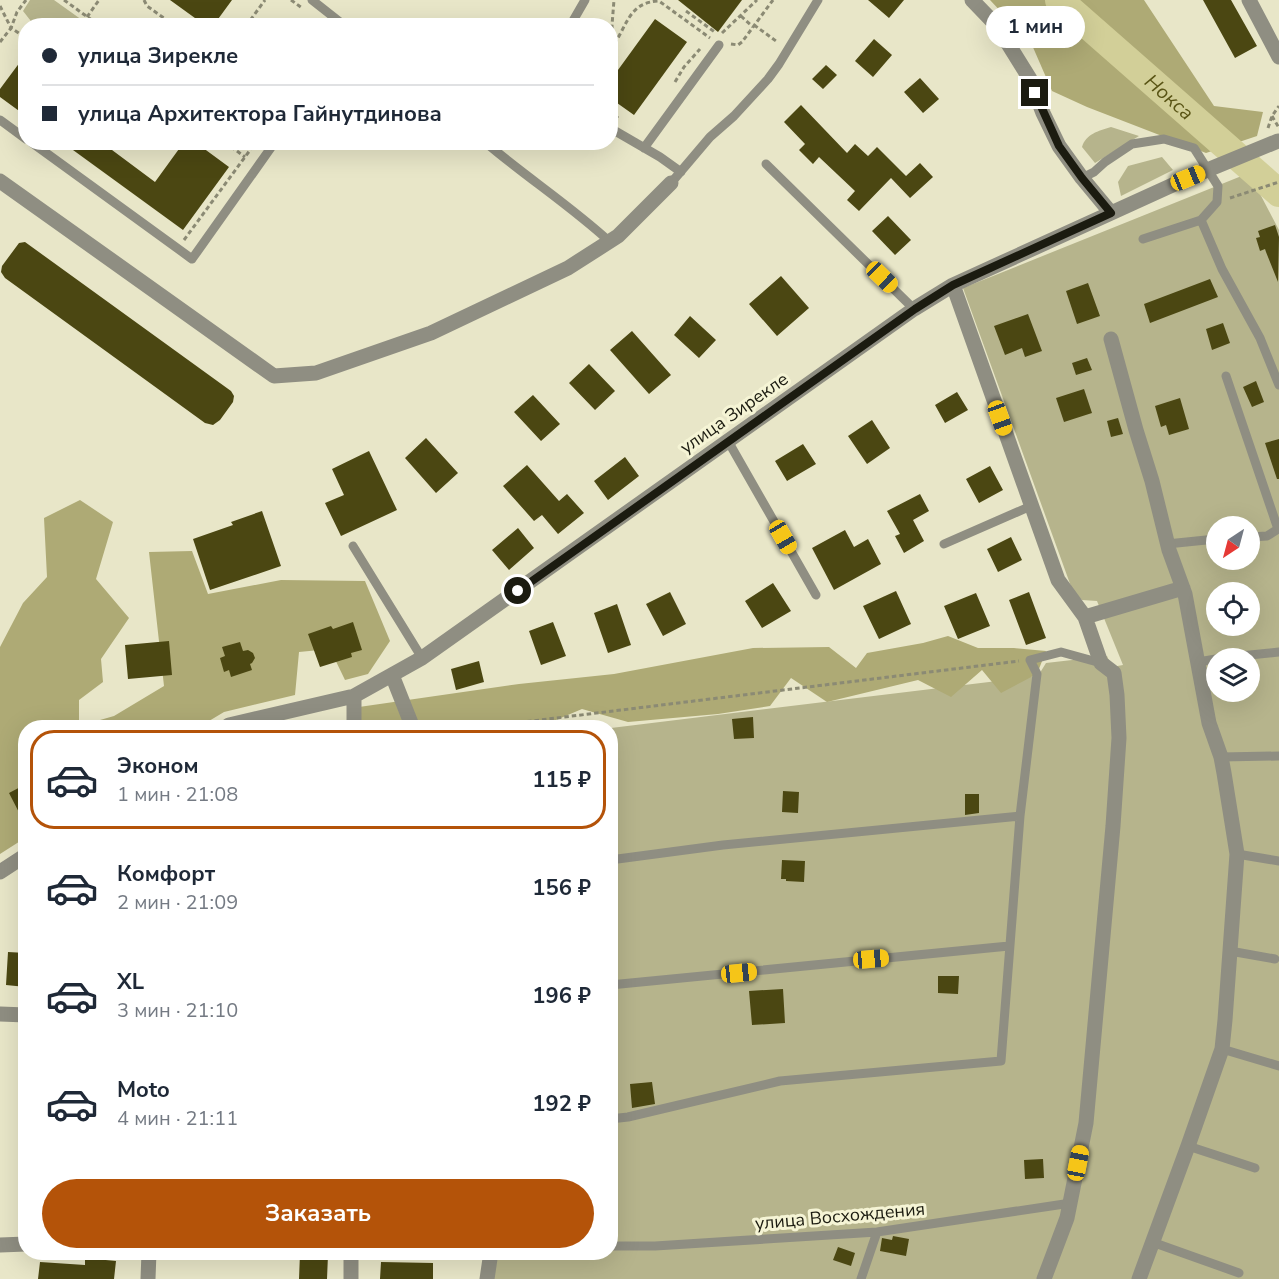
<!DOCTYPE html>
<html lang="ru">
<head>
<meta charset="utf-8">
<style>
  :root { --surface:#fff; --page:#f6f6f7; --text:#1f2937; --muted:#747a83; --line:#e0e1e3; --accent:#b45309 }
  body { margin:0; font-family:"Nunito Sans",sans-serif; background:var(--page); color:var(--text); height:100vh; display:flex; flex-direction:column; font-size:22px; white-space:nowrap }
  * { box-sizing:border-box; margin:0 }
  p { font-size:20px; color:var(--muted) }
  .icon { flex:none; width:33px; height:33px; fill:none; stroke:currentColor; stroke-width:2; stroke-linecap:round; stroke-linejoin:round }
  .map { position:relative; flex:1; overflow:hidden }
  .drawer { position:absolute; left:18px; top:720px; width:600px; height:540px; display:flex; flex-direction:column; background:var(--surface); border-radius:24px; box-shadow:0 6px 24px #0002 }
  .drawer>* { flex:none }
  .guide { position:absolute; left:18px; top:18px; width:600px; height:132px; border-radius:24px; box-shadow:0 6px 24px #0002; display:grid; align-content:center; height:132px; padding:0 24px; background:var(--surface) }
  .needle { width:39px; rotate:216deg }
  .controls { position:absolute; left:1206px; top:516px; display:grid; gap:12px }
  .controls a { display:grid; place-items:center; width:54px; height:54px; border-radius:50%; background:var(--surface); box-shadow:0 6px 24px #0002; font-size:30px }
  .end { position:absolute; width:27px; height:27px; margin:-14px; border:8px solid #1b1b10; background:#fff; box-shadow:0 0 0 3px #fff }
  .from { border-radius:50% }
  .bubble { position:absolute; height:42px; border-radius:21px; background:var(--surface); box-shadow:0 6px 24px #0002; font-size:20px; font-weight:700; line-height:42px; text-align:center }
  .car { position:absolute; width:18px; height:36px; margin:-18px -9px; border-radius:8px; box-shadow:0 0 4px 2px #0007; background:linear-gradient(#f5c518 24%,#345 0 40%,#f5c518 0 76%,#345 0 86%,#f5c518 0) }
  .guide b { display:flex; align-items:center; gap:21px; height:57px; font-size:22px }
  .guide b+b { border-top:2px solid var(--line) }
  .guide i { width:15px; height:15px; background:var(--text) }
  ul { padding:10px 0 0; list-style:none }
  li { display:flex; align-items:center; gap:18px; height:99px; margin:0 12px 9px; padding:0 12px; border:3px solid transparent; border-radius:24px }
  li div { flex:1 }
  li b { display:block; font-size:22px }
  li em { font-style:normal; font-weight:700 }
  li.on { border-color:var(--accent) }
  li>.icon { width:54px; height:54px; stroke-width:1.5 }
  .cta { display:flex; gap:12px; margin-top:auto; padding:12px 24px }
  .cta a { flex:1; height:69px; border-radius:36px; background:var(--accent); color:#fff; font-size:24px; font-weight:700; line-height:69px; text-align:center }
  .map>svg:first-child { display:block }
  .green { fill:#b6b48c; fill-rule:evenodd }
  .forest { fill:#aeaa75 }
  .lines { fill:none; stroke-linecap:round; stroke-linejoin:round }
  .river { stroke:#d2cf98; stroke-width:28 }
  .building { fill:#4b4712 }
  .path { stroke:#8b8a74; stroke-width:3; stroke-dasharray:4.5 3; stroke-linecap:butt }
  .service { stroke:#8f8e82; stroke-width:9 }
  .minor { stroke:#8f8e82; stroke-width:15 }
  .minor-bridge { stroke:#8f8e82; stroke-width:15 }
  .route { stroke:#1b1b10; stroke-width:8 }
  .labels { text-anchor:middle; dominant-baseline:central; stroke-width:6; stroke-linejoin:round; paint-order:stroke }
  .street-label { font-size:18px; fill:#1b1b10; stroke:#f5f4d5 }
  .water-label { font-size:20px; font-style:italic; fill:#595415; stroke:#f5f4d5 }
</style>
</head>
<body>
<div class="map">
<svg width="1279" height="1279" viewBox="0 0 1279 1279">
  <rect width="100%" height="100%" fill="#e8e6c8"/>
  <path class="green" d="M30,0H54L89,25H34L23,11Z
    M1111,127L1139,136L1095,163L1082,147C1086,134 1098,131 1111,127Z
    M1162,157L1173,170L1121,196L1118,182L1128,166Z
    M1249,173L1279,230V1279H490L498,1253L610,1252L611,728L1038,676L1046,663L1107,656L1112,667L1123,665L1097,601L1082,600L1073,592L963,288ZM1216,526H1250V560H1216ZM1216,592H1250V626H1216ZM1216,658H1250V692H1216Z"/>
  <path class="forest" d="M990,0H1144L1214,106L1263,112L1257,136L1206,153L1087,107L1052,91L1032,45Z
    M80,500L113,522L96,579L129,618L101,659L103,682L79,700V726L114,716L164,686L149,552L192,551L208,594L281,580L365,581L390,641L368,674L345,680L330,649L299,652L295,695L224,712L199,727L26,728L25,838L0,854V647L23,603L47,577L44,518Z
    M948,636L978,648H1014L1046,651L1037,674L1001,693L982,670L951,697L918,680L827,702L791,678L770,706L718,714L628,722L582,709L537,728L359,727V707L519,684L614,674L753,648L829,647L856,668L867,653L923,643Z"/>
  <g class="lines">
    <path class="river" id="s1" d="M1059,0L1279,193"/>
  </g>
  <path class="building" d="M170,0H232L213,26H206Z
    M678,0H742L718,32Z
    M868,0H904L889,18Z
    M1203,0H1231L1257,46L1235,58Z
    M655,19L687,42L634,115L610,98V81Z
    M874,39L892,55L873,77L855,61Z
    M26,54V116L0,97V89Z
    M826,65L837,75L823,89L812,79Z
    M920,78L939,99L923,113L904,92Z
    M801,105L847,153L855,144L868,156L877,147L906,176L920,163L933,177L910,198L891,178L859,211L847,200L855,191L819,157L813,164L799,150L805,144L784,122Z
    M62,142H111L108,147L155,182L184,142H195L229,167L183,230Z
    M888,216L911,240L895,255L872,231Z
    M1275,225L1279,237L1278,282L1266,252L1265,249L1260,251L1256,238L1260,237L1258,231Z
    M25,242L231,391L234,396L233,402L220,420L213,425L205,423L5,278L1,272L2,266L19,243Z
    M781,276L809,308L777,336L749,304Z
    M1210,279L1218,297L1150,323L1144,304Z
    M1088,283L1100,316L1077,324L1066,291Z
    M1028,314L1042,351L1025,357L1022,348L1005,355L994,326Z
    M690,316L716,340L699,358L674,335Z
    M1223,323L1230,343L1212,350L1206,329Z
    M632,331L671,375L649,394L610,350Z
    M1087,358L1092,370L1076,375L1072,363Z
    M589,364L615,391L595,410L569,383Z
    M1256,381L1264,402L1252,407L1243,387Z
    M1084,389L1092,413L1064,422L1056,398Z
    M957,392L968,410L945,423L935,405Z
    M533,395L560,424L541,441L514,412Z
    M1180,398L1189,429L1169,435L1166,425L1161,427L1155,406Z
    M1118,418L1123,434L1111,437L1107,421Z
    M872,420L890,448L867,464L848,436Z
    M426,438L458,473L436,493L405,458Z
    M1279,439V479H1277L1265,443Z
    M803,444L816,464L787,481L775,461Z
    M369,451L397,510L341,536L325,503L344,495L332,469Z
    M625,457L639,476L608,500L594,481Z
    M527,465L559,501L567,494L584,513L558,534L542,515L534,521L503,486Z
    M990,466L1003,490L979,503L966,479Z
    M920,494L929,511L913,520L924,541L904,553L895,536L900,534L887,511Z
    M262,511L281,566L210,590L193,539L233,525L231,522Z
    M518,528L534,548L509,570L492,550Z
    M845,530L854,547L868,539L881,564L834,590L812,548Z
    M1011,537L1022,560L998,572L987,549Z
    M773,583L791,611L762,628L745,601Z
    M896,591L911,624L879,639L863,606Z
    M670,592L686,624L663,636L646,604Z
    M1029,592L1046,638L1026,645L1009,600Z
    M976,593L990,626L958,639L944,606Z
    M617,604L631,645L608,653L594,613Z
    M353,622L362,650L351,653L352,657L320,667L308,634L331,626L333,629Z
    M553,622L566,656L541,665L529,631Z
    M169,641L172,675L128,679L125,645Z
    M240,642L243,651L248,650L253,653L255,658L252,663L250,664L252,670L231,677L229,670L224,672L220,658L225,656L222,647Z
    M479,661L484,682L456,690L451,669Z
    M753,717L754,738L734,739L732,719Z
    M26,784V826L9,793Z
    M783,791L799,792L798,813L782,812Z
    M965,794H979V813L965,815Z
    M782,860L805,861L804,882L786,881V879H781Z
    M8,952L26,953V987L6,985Z
    M938,976H959L958,994L938,993Z
    M783,989L785,1023L752,1025L749,991Z
    M652,1082L655,1104L632,1108L630,1084Z
    M1043,1159L1044,1178L1025,1179L1024,1160Z
    M893,1236L909,1239L906,1256L880,1251L882,1238L892,1240Z
    M838,1247L855,1253L851,1266L833,1260Z
    M300,1254L328,1255L327,1279H299Z
    M85,1258L116,1261L114,1279H38L40,1262L85,1265Z
    M381,1262L433,1263V1279H380Z"/>
  <g class="lines">
    <path class="path" d="M64,0L100,26
      M144,0L147,6L175,26
      M291,0L302,8
      M0,6L11,28L17,12L26,0
      M686,11L716,33
      M741,16L753,27
      M87,17L99,0
      M754,25L776,41
      M136,26L168,20
      M246,26L265,0
      M722,33L757,0
      M0,42L11,28L26,38
      M613,44L612,25L614,0
      M731,44L738,45L742,42L773,0
      M610,50C627,29 627,2 659,1L710,38
      M675,82L684,67L700,49
      M610,110L618,118
      M1272,116L1279,128
      M1268,128L1272,116L1279,106
      M225,142L245,157
      M1230,198L1279,182
      M184,240L256,142
      M475,728L1019,661"/>
    <path class="service" d="M312,0L345,26
      M570,26L585,0
      M0,120L26,139
      M610,128L660,157L681,172
      M31,142L192,259L275,142
      M485,142C526,177 571,206 610,242
      M644,148L719,45
      M766,164L914,309
      M1082,178L1094,172L1105,162L1132,144L1164,139L1194,148L1218,186L1217,202L1201,220L1143,239
      M671,183L710,137L734,116L768,79L779,64L818,0
      M1201,220L1222,269L1260,338L1279,385
      M1226,376L1278,529L1267,536L1250,537
      M728,441L816,595
      M944,544L1031,506
      M1167,544L1216,539
      M353,546L422,658
      M1220,658L1279,652
      M1198,662L1216,659
      M1221,757L1279,756
      M1237,854L1279,861
      M610,860L723,845L1020,816
      M1230,951L1275,959
      M610,985L1009,946
      M1222,1049L1279,1066
      M610,1119L628,1117L780,1081L1001,1061L1020,816L1037,674L1030,660L1061,652L1101,663
      M1188,1146L1255,1168
      M1152,1242L1239,1273
      M610,1246H655L877,1232L1071,1203
      M861,1279L877,1232"/>
    <path class="minor" d="M972,0L997,26L1030,79L1043,113L1059,146L1082,178L1111,213
      M1249,0L1279,57
      M0,181L274,376L316,373L431,333L568,268L618,236L671,183
      M953,285L1058,580L1085,617L1101,663L1114,673L1117,695L1119,738L1113,826L1086,1123L1067,1218L1044,1279
      M1111,339L1136,430L1152,481L1169,550L1185,594L1209,723L1221,757L1224,773L1237,854L1225,1020L1222,1049L1188,1146L1139,1279
      M1085,617L1183,588
      M392,675L413,728
      M225,728L229,725L354,696L422,658L914,309L953,285L1188,178
      M354,728V696
      M0,872L26,855
      M0,1014L26,1015
      M0,1245L26,1244
      M148,1279L149,1252
      M351,1279V1252
      M487,1279L491,1252"/>
    <path class="minor-bridge" d="M1188,178L1278,141"/>
  </g>
  <g class="lines">
    <path class="route" d="M518,591L915,309L953,285L1111,213L1082,178L1059,146L1035,93"/>
  </g>
  <g class="labels">
    <g class="street-label">
      <text transform="translate(734 413) rotate(-35)">улица Зирекле</text>
      <text transform="translate(840 1216) rotate(-5)">улица Восхождения</text>
    </g>
    <g class="water-label">
      <text stroke="none"><textPath href="#s1" startOffset="147">Нокса</textPath></text>
    </g>
  </g>
</svg>
<div class="controls">
<a><svg class="needle" viewBox="-14 -14 28 28"><path d="M0-13l5 13h-10z" fill="#e53935"/><path d="M0 13l5-13h-10z" fill="#747a83"/></svg></a>
<a><svg class="icon" aria-label="locate" viewBox="0 0 24 24"><circle cx="12" cy="12" r="6"/><path d="M12 2v4M12 18v4M2 12h4M18 12h4"/></svg></a>
<a><svg class="icon" aria-label="layers" viewBox="0 0 24 24"><path d="M12 4l9 5-9 5-9-5zM3 14l9 5 9-5"/></svg></a>
</div>
<i class="end from" style="left:518px;top:591px"></i>
<i class="end" style="left:1035px;top:93px"></i>
<div class="bubble" style="left:986px;top:6px;width:99px">1 мин</div>
<i class="car" style="left:1188px;top:178px;rotate:68deg"></i>
<i class="car" style="left:882px;top:277px;rotate:134deg"></i>
<i class="car" style="left:1000px;top:418px;rotate:160deg"></i>
<i class="car" style="left:783px;top:537px;rotate:150deg"></i>
<i class="car" style="left:871px;top:959px;rotate:85deg"></i>
<i class="car" style="left:739px;top:973px;rotate:84deg"></i>
<i class="car" style="left:1078px;top:1163px;rotate:11deg"></i>
<div class="guide">
<b><i class="from"></i>улица Зирекле</b>
<b><i></i>улица Архитектора Гайнутдинова</b>
</div>
<section class="drawer">
<ul>
<li class="on"><svg class="icon" aria-label="car" viewBox="0 0 24 24"><path d="M5 17H2v-5l4-1 3-4h7l3 4 3 1v5h-3M9 17h6M6 11h13"/><circle cx="7" cy="17" r="2"/><circle cx="17" cy="17" r="2"/></svg><div><b>Эконом</b><p>1 мин · 21:08</p></div><em>115 ₽</em></li>
<li><svg class="icon" aria-label="car" viewBox="0 0 24 24"><path d="M5 17H2v-5l4-1 3-4h7l3 4 3 1v5h-3M9 17h6M6 11h13"/><circle cx="7" cy="17" r="2"/><circle cx="17" cy="17" r="2"/></svg><div><b>Комфорт</b><p>2 мин · 21:09</p></div><em>156 ₽</em></li>
<li><svg class="icon" aria-label="car" viewBox="0 0 24 24"><path d="M5 17H2v-5l4-1 3-4h7l3 4 3 1v5h-3M9 17h6M6 11h13"/><circle cx="7" cy="17" r="2"/><circle cx="17" cy="17" r="2"/></svg><div><b>XL</b><p>3 мин · 21:10</p></div><em>196 ₽</em></li>
<li><svg class="icon" aria-label="car" viewBox="0 0 24 24"><path d="M5 17H2v-5l4-1 3-4h7l3 4 3 1v5h-3M9 17h6M6 11h13"/><circle cx="7" cy="17" r="2"/><circle cx="17" cy="17" r="2"/></svg><div><b>Moto</b><p>4 мин · 21:11</p></div><em>192 ₽</em></li>
</ul>
<div class="cta"><a>Заказать</a></div>
</section>
</div>
</body>
</html>
